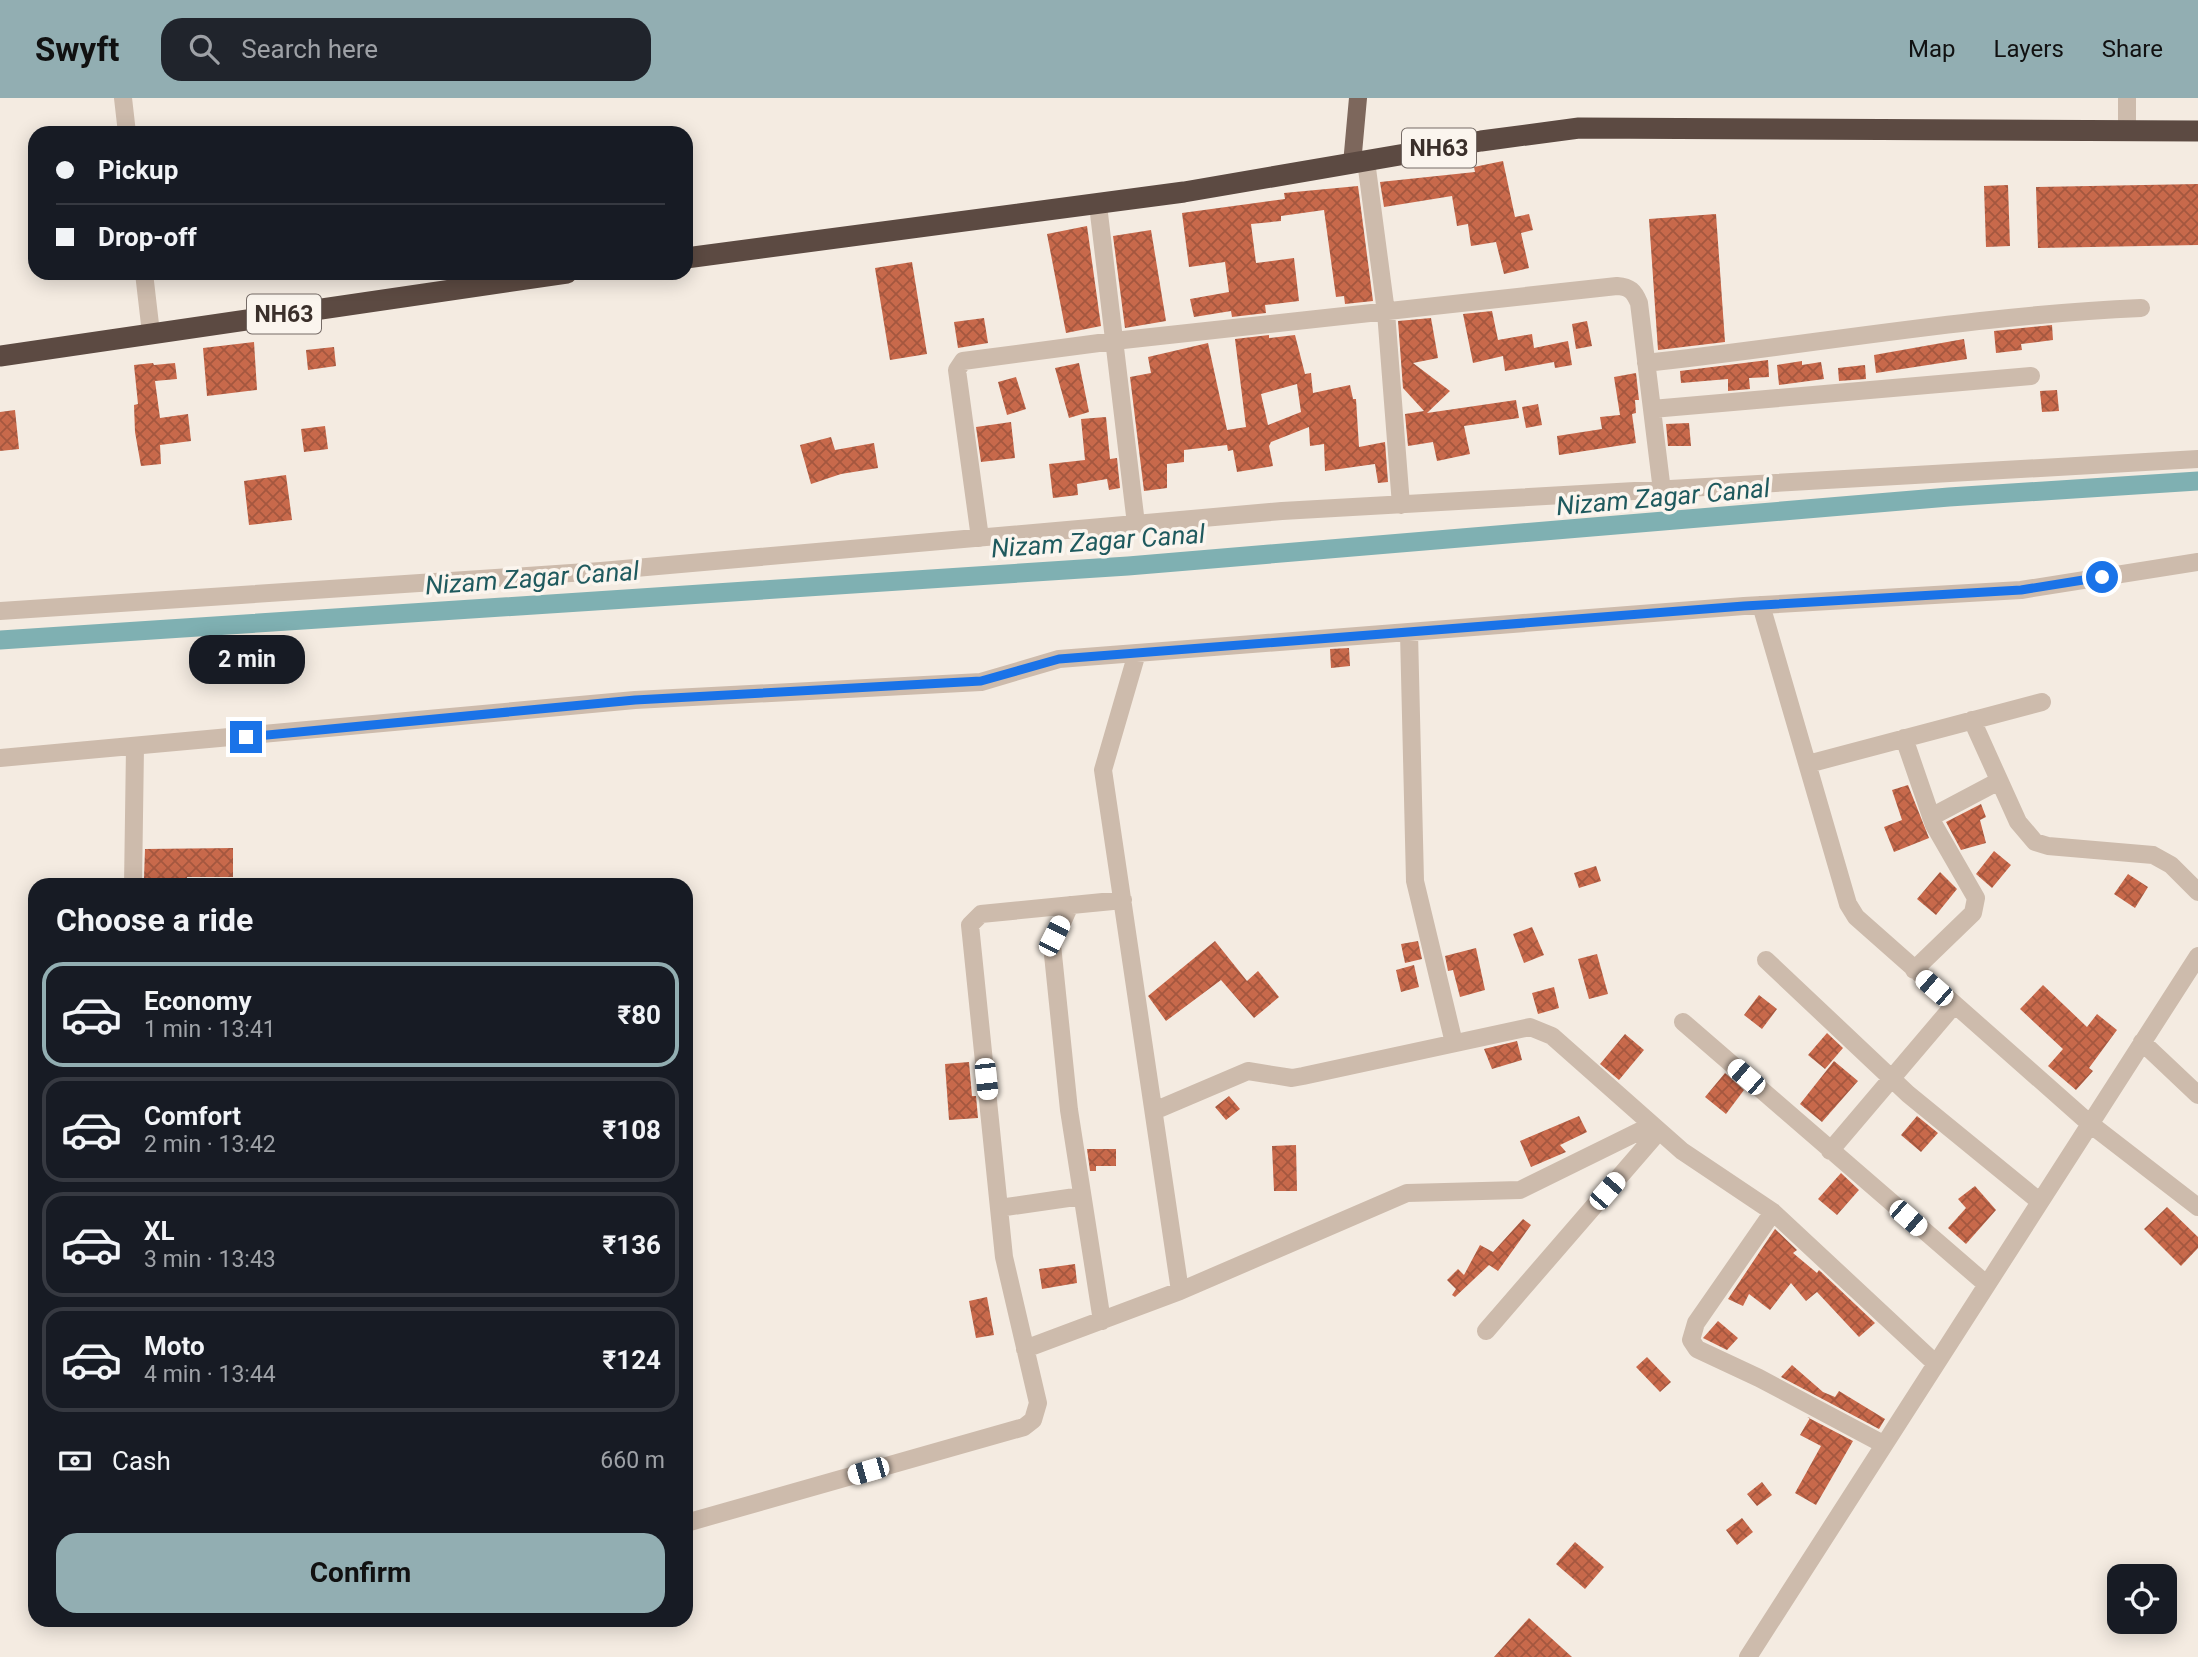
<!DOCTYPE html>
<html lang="en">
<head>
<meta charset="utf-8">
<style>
  :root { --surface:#171b24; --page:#20242c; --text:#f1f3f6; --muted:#9ea1a6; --line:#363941; --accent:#92aeb2 }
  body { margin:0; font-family:Roboto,sans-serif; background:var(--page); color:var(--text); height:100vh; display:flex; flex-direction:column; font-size:26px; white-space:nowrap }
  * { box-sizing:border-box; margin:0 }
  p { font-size:23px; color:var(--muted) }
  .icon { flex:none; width:38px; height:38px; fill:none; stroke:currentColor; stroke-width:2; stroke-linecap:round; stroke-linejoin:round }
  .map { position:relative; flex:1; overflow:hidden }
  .drawer { position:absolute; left:28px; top:780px; width:665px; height:749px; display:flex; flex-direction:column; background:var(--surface); border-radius:21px; box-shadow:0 4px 18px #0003 }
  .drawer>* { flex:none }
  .banner { position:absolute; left:28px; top:28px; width:665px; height:154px; border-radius:21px; box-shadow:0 4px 18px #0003; display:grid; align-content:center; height:154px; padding:0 28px; background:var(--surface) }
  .controls { position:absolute; left:2107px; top:1466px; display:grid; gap:14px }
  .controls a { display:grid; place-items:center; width:70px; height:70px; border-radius:14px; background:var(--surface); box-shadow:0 4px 18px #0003; font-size:35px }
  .end { position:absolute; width:32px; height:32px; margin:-16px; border:9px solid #1a73e8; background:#fff; box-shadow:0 0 0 4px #fff }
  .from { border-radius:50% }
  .bubble { position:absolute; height:49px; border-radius:21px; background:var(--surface); box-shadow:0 4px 18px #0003; font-size:23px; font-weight:700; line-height:49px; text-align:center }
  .car { position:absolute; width:21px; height:42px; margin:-21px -10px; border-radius:9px; box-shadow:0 0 5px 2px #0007; background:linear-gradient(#fff 24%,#345 0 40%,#fff 0 76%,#345 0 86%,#fff 0) }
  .banner b { display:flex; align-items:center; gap:24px; height:66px; font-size:26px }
  .banner b+b { border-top:2px solid var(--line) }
  .banner i { width:18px; height:18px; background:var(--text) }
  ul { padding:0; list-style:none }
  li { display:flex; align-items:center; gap:21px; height:105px; margin:0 14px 10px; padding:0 14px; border:4px solid var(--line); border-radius:21px }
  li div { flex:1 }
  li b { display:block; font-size:26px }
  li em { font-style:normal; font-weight:700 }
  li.active { border-color:var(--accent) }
  li>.icon { width:63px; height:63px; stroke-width:1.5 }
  h2 { padding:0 28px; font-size:32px; line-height:84px }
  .pay { display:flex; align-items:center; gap:18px; height:77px; padding:0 28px; font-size:26px }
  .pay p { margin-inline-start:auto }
  .primary-button { display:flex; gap:14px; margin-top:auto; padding:14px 28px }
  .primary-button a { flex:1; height:80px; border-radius:21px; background:var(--accent); color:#111; font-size:28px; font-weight:700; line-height:80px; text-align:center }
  header { display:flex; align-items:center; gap:42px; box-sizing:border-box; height:98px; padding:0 35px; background:var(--accent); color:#111 }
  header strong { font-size:33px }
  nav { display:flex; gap:38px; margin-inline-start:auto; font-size:24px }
  .search { width:490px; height:63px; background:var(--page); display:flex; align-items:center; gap:18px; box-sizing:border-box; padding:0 24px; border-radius:21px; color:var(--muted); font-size:26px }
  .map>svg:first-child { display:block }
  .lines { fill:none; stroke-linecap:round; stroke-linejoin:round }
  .canal { stroke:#7fb0b2; stroke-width:19 }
  .building { fill:url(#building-cross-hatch); fill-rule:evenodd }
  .minor { stroke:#cdbbac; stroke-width:18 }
  .major { stroke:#7d675c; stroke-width:18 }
  .highway { stroke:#5c4a42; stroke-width:21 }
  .route { stroke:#1a73e8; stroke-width:9 }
  .labels { text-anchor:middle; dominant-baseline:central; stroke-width:7; stroke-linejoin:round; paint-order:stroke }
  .shield { fill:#fbf5ee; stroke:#756b66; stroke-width:2 }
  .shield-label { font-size:23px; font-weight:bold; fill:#3b302b }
  .water-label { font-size:26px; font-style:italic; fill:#1f5a5e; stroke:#fbf5ee }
</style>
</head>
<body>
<header>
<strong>Swyft</strong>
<div class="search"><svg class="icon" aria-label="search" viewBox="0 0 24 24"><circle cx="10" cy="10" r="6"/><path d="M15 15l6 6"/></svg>Search here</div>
<nav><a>Map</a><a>Layers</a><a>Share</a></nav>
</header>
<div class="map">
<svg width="2198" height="1559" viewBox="0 0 2198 1559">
  <defs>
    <pattern id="building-cross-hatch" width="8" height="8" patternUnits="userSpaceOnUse" patternTransform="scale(1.75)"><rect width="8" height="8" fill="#c8694b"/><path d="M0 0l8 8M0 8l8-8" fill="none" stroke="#a4573f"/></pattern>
  </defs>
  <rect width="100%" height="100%" fill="#f4ebe1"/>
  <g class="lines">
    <path class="canal" d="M0,542L1128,468L1949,399L2198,383"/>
  </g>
  <path class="building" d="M1503,63L1515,119L1529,116L1533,132L1521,135L1529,170L1504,176L1496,144L1471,148L1468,126L1457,128L1452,98L1384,109L1380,84L1475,74L1474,69Z
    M2198,86V147L2038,150L2036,89Z
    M2008,87L2010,148L1986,149L1984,88Z
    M1358,88L1373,203L1345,206L1344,198L1336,199L1324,112L1281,118V123L1251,126L1256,165L1294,160L1299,203L1265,207L1266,215L1232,219L1231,213L1194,219L1190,201L1229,194L1225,164L1189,169L1182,115L1285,101L1284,95Z
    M1716,116L1725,244L1658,252L1649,121Z
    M1087,128L1101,228L1066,235L1047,136Z
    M1151,132L1166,223L1125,230L1113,138Z
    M912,164L927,256L890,262L875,170Z
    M1492,213L1498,242L1532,236L1534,250L1568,243L1572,267L1555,270L1554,264L1505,273L1503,258L1473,265L1463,216Z
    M984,220L988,245L958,250L954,224Z
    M1431,220L1438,260L1413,265L1450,293L1427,315L1516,302L1519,320L1464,328L1470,356L1437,363L1433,344L1408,348L1405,316L1424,313L1403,290L1398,223Z
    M1587,223L1592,248L1576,251L1572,226Z
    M2052,227L2053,242L2021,246L2022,252L1996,255L1994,233Z
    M1269,237V240L1295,237L1305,276L1311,275L1313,295L1350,287L1353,301H1356L1359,349L1385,344L1388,384L1378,385L1375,366L1325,373L1324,346L1310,348L1309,329L1271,344L1269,348L1273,368L1237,374L1233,352L1228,353L1227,347L1184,352V364L1167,366V390L1144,393L1130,279L1151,275L1148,259L1208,245L1227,332L1246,329L1235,241ZM1297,286L1301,314L1268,327L1261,296Z
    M1964,241L1967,261L1876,275L1874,257Z
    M254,244L257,292L207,298L203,250Z
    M334,249L336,268L308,272L306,252Z
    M1768,262L1769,279L1749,280L1750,291L1728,293V281L1681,285L1680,273Z
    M1802,263V267L1821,264L1824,281L1779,287L1777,267Z
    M153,265L154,267L175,265L177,281L155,283L160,320L188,316L191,343L160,347L161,366L141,368L135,334L134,307L138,306L134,267Z
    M1079,265L1089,314L1069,320L1055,270Z
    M1865,267L1866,281L1839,283L1838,270Z
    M1636,275L1639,302H1635L1636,315L1632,316L1636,345L1559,357L1557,338L1602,331L1600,319L1620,317L1614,279Z
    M1016,279L1026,311L1007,317L998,284Z
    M2057,292L2059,313L2042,314L2040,293Z
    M1538,306L1542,327L1526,330L1522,309Z
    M15,312L19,351L0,353V314Z
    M1106,319L1110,361L1117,360L1120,390L1109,392L1107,381L1077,386L1078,397L1053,400L1049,366L1085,362L1081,321Z
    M1011,324L1015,360L981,364L976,329Z
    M1689,325L1691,348H1668L1666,326Z
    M325,328L328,351L304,354L301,331Z
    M831,339L835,352L874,345L878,370L841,376L811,386L800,347Z
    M286,377L292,422L249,427L244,383Z
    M1349,550L1350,568L1331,570L1330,551Z
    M1908,687L1929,740L1894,754L1884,729L1902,722L1892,692Z
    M1981,706L1986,719L1980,722L1986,745L1961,752L1946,724Z
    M233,750V779H187V788H149V780H144L145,751Z
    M1994,753L2011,767L1992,790L1976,776Z
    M1596,768L1601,783L1579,790L1574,775Z
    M1940,774L1957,791L1936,817L1917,801Z
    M2128,776L2148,789L2135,810L2114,796Z
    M1532,829L1544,857L1524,865L1513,836Z
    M1215,843L1247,883L1258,873L1279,899L1254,920L1221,882L1166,923L1148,898Z
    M1418,843L1422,861L1405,865L1401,846Z
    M1476,850L1485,892L1460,899L1453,872L1448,873L1445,858Z
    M1597,856L1608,896L1589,901L1578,861Z
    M1414,867L1419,889L1401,894L1396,872Z
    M2043,887L2087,929L2097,916L2117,932L2089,970L2093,973L2076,992L2048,968L2063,951L2020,911Z
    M1554,889L1559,910L1538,916L1532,895Z
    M1759,897L1777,911L1762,931L1744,917Z
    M1827,935L1843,950L1825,971L1808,957Z
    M1625,936L1644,952L1619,982L1600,966Z
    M1517,943L1522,962L1492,971L1484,951Z
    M1834,963L1858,983L1822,1024L1800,1006Z
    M969,964L972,998H976L978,1020L949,1022L945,966Z
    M1725,975L1744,992L1726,1016L1705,999Z
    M1229,998L1240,1011L1226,1022L1215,1009Z
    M1579,1018L1587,1034L1560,1047L1566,1054L1531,1069L1520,1043Z
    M1917,1018L1938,1035L1921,1054L1901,1037Z
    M1296,1047L1297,1093H1274L1272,1048Z
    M1087,1051H1116V1068H1096V1073H1090Z
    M1841,1075L1859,1092L1837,1117L1818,1101Z
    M1975,1088L1996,1112L1966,1146L1948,1130L1966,1110L1958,1101Z
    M2167,1109L2198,1139V1150L2181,1168L2144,1131Z
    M1523,1121L1531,1127L1498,1173L1489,1167L1455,1199L1452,1197L1456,1191L1447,1182L1458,1171L1464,1177L1480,1147L1493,1154Z
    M1775,1131L1797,1152L1793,1155L1817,1175L1819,1172L1875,1225L1859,1239L1817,1194L1806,1203L1791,1185L1770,1212L1749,1196L1743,1208L1728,1201Z
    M1075,1166L1077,1185L1042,1191L1039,1171Z
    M987,1199L994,1237L976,1240L969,1203Z
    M1718,1223L1738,1240L1727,1252L1703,1240Z
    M1647,1259L1671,1284L1660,1294L1636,1269Z
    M1792,1267L1823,1294L1835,1299L1839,1293L1885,1321L1879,1331L1781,1279Z
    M1807,1319L1853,1343L1816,1407L1795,1395L1821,1348L1800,1337L1810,1320Z
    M1762,1384L1772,1397L1757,1408L1747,1396Z
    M1742,1420L1753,1434L1737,1447L1726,1432Z
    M1575,1444L1604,1469L1585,1491L1556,1466Z
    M1529,1520L1572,1559H1494Z"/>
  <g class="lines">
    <path class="minor" d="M123,0L127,35
      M2127,0V33
      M1366,63L1386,214L1401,407
      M1098,107L1136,426
      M144,175L151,235
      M1646,265C1811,247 1976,217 2141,210
      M1652,311L2031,278
      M980,440L957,272L963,263L1114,243L1617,188C1630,189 1634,193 1639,205L1662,393
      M1761,507L1848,806L1856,819L2089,1025L2198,1109
      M0,513L601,473L1282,413L2198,361
      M1409,535L1415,783L1454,945
      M1137,555L1103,672L1180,1193
      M1972,622L2018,724L2035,744L2048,748L2153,757L2171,767L2198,794
      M1904,640L1934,727L1976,800L1973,815L1914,872
      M0,660L635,602L981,584L1059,561L1744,508L2021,492L2198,464
      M1808,666L2042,604
      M1931,719L1999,683
      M133,788L135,649
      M1070,807L1052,847L1069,1012L1102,1223
      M1766,862L1908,996L2039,1103
      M1683,924L1986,1186
      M2142,944L2198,997
      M1154,1013L1248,973L1292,980L1303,978L1530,929L1552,938L1682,1053L1773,1114L1935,1265
      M1830,1053L1954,907
      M999,1110L1082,1098
      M1773,1114L1696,1225L1691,1242L1697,1251L1759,1280L1883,1346
      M1486,1233L1659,1033
      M1025,1251L1180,1193L1407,1095L1520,1092L1652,1027
      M686,1425L1024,1329L1033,1322L1038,1305L1004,1159L970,827L981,816L1123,802
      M1748,1559L2198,858"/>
    <path class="major" d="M1352,66L1358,0"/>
    <path class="highway" d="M686,160L1184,94L1481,43L1579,30L2198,33
      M0,258L567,175"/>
  </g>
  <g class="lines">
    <path class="route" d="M246,639L635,602L981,583L1059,561L1744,508L2021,492L2102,479"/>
  </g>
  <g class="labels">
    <g class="shield">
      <rect x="1402" y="30.5" width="74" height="39" rx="5"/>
      <rect x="247" y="196.5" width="74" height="39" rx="5"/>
    </g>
    <g class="shield-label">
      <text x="1439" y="50">NH63</text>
      <text x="284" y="216">NH63</text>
    </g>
    <g class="water-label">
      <text transform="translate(1663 399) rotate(-5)">Nizam Zagar Canal</text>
      <text transform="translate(1098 443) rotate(-4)">Nizam Zagar Canal</text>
      <text transform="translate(532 480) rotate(-4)">Nizam Zagar Canal</text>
    </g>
  </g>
</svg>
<div class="controls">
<a><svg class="icon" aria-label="locate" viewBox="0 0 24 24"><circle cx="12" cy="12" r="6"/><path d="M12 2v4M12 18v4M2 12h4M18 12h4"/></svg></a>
</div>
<i class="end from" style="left:2102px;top:479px"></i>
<i class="end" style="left:246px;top:639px"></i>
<div class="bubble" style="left:189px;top:537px;width:116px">2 min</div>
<i class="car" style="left:1054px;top:838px;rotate:27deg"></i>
<i class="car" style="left:1934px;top:890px;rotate:311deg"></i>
<i class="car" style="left:1746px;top:979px;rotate:311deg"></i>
<i class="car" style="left:986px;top:981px;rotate:174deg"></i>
<i class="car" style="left:1607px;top:1093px;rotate:41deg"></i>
<i class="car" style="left:1908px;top:1120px;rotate:131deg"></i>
<i class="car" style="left:868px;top:1373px;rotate:254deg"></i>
<div class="banner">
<b><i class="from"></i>Pickup</b>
<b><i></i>Drop-off</b>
</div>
<section class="drawer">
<h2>Choose a ride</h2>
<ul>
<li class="active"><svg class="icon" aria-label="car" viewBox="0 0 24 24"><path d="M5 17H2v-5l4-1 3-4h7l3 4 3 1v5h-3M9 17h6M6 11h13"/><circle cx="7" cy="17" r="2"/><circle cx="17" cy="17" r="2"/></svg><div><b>Economy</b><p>1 min · 13:41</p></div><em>₹80</em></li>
<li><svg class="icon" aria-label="car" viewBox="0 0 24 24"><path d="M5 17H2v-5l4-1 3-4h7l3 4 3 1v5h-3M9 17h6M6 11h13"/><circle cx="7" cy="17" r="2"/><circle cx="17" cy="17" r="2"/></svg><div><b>Comfort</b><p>2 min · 13:42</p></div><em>₹108</em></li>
<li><svg class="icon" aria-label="car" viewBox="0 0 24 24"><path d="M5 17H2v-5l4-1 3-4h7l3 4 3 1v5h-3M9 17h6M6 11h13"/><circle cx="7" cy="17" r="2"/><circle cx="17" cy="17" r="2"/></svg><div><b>XL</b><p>3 min · 13:43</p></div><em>₹136</em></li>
<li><svg class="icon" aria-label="car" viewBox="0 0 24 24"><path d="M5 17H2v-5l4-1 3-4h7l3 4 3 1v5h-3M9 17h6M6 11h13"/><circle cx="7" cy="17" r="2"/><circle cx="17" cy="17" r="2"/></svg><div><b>Moto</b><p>4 min · 13:44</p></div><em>₹124</em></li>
</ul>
<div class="pay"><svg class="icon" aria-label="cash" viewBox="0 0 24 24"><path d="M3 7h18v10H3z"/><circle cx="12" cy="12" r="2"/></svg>Cash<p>660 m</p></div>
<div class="primary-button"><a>Confirm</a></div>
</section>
</div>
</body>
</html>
